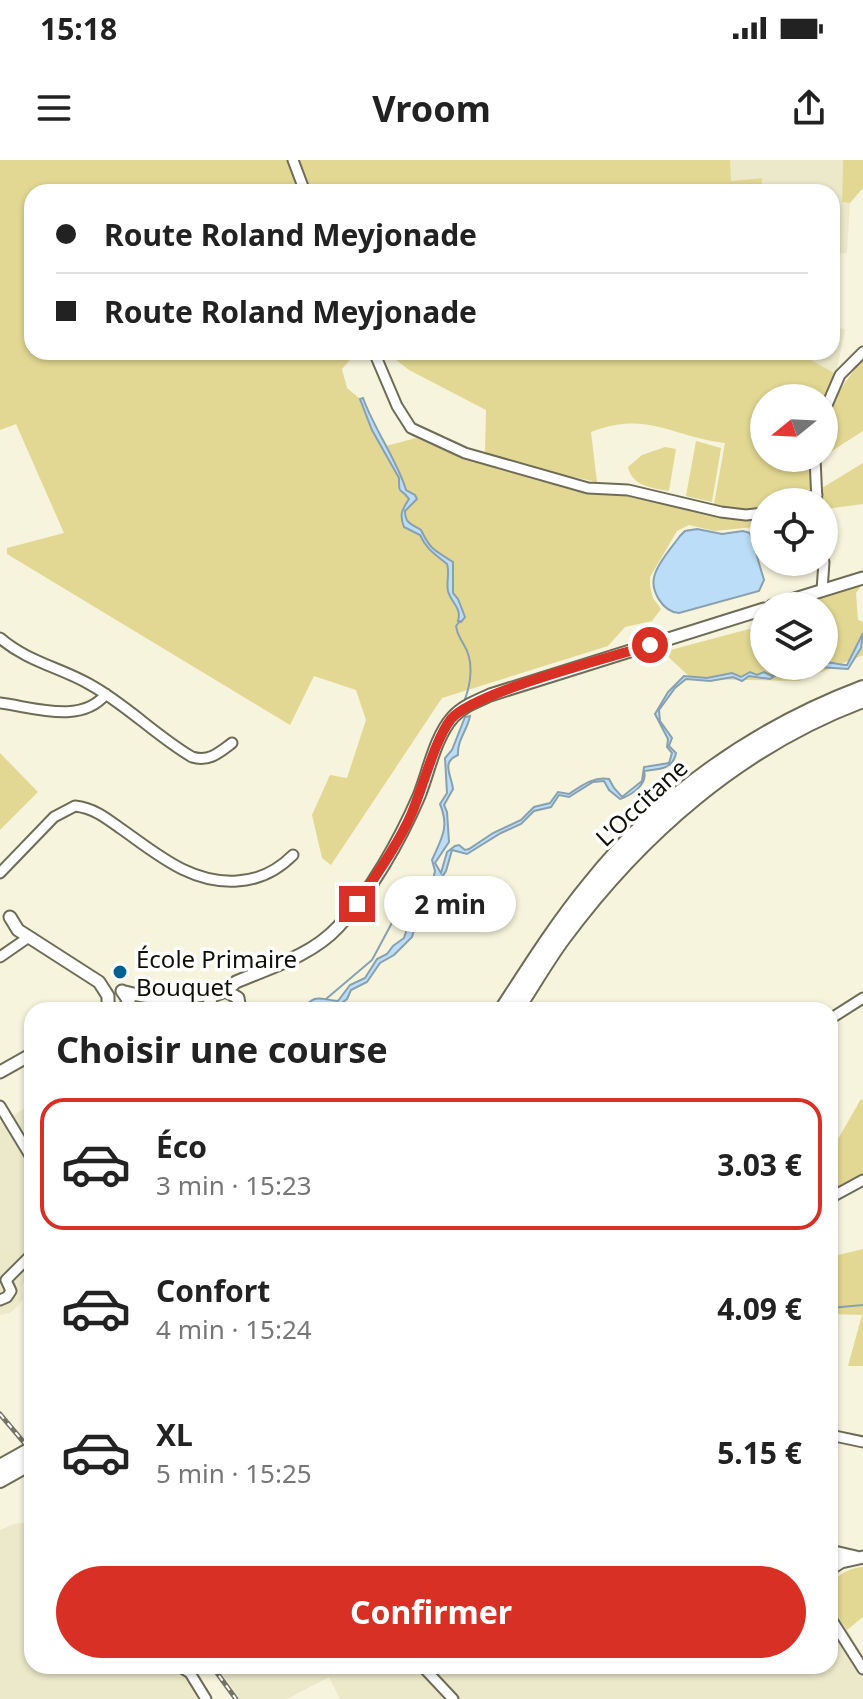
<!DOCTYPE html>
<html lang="fr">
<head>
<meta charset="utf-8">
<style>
  :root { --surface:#fff; --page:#f6f6f6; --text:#222; --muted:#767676; --line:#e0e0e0; --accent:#d93025 }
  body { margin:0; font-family:"Noto Sans",sans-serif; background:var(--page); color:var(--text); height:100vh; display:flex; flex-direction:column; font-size:30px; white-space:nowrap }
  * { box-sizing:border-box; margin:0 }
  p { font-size:26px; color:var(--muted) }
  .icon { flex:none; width:44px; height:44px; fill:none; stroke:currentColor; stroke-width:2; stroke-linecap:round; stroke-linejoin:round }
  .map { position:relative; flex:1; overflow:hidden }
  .drawer { position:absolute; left:24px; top:842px; width:814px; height:672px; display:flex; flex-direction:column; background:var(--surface); border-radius:24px; box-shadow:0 2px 6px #0004 }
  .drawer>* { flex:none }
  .hud { position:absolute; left:24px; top:24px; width:816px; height:176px; border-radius:24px; box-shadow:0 2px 6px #0004; display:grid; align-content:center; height:176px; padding:0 32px; background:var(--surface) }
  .needle { width:52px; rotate:252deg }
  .fabs { position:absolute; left:750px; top:224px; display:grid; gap:16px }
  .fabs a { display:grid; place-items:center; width:88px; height:88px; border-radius:50%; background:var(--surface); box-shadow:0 2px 6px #0004; font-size:40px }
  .end { position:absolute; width:36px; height:36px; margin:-18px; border:10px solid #d93025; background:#fff; box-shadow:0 0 0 4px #fff }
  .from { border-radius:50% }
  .bubble { position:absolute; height:56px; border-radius:28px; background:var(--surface); box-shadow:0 2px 6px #0004; font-size:26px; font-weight:700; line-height:56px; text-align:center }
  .hud b { display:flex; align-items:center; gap:28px; height:76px; font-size:30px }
  .hud b+b { border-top:2px solid var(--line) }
  .hud i { width:20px; height:20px; background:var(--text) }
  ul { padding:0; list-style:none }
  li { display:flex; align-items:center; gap:24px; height:132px; margin:0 16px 12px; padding:0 16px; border:4px solid transparent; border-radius:24px }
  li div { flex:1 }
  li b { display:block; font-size:30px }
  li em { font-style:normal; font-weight:700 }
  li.active { border-color:var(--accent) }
  li>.icon { width:72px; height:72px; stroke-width:1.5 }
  h2 { padding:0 32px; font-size:36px; line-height:96px }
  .cta { display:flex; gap:16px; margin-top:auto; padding:16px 32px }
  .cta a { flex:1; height:92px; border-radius:48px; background:var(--accent); color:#fff; font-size:32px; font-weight:700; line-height:92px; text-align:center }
  .status { display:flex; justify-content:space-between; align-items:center; height:56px; padding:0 40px; background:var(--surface); direction:ltr }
  .status svg { height:22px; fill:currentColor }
  header { display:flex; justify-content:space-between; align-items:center; height:104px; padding:0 32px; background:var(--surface); font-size:36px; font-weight:700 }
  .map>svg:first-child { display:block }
  .built { fill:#ece8ca }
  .green { fill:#e2d893 }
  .water { fill:#bbddf7; stroke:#88a0af; stroke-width:2 }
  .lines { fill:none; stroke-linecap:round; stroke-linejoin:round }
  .stream { stroke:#88a0af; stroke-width:2 }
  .minor-casing { stroke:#6e6c57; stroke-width:13 }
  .major-casing { stroke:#6e6c57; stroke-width:15 }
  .highway-casing { stroke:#6e6c57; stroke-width:18 }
  .minor { stroke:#fff; stroke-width:9 }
  .major { stroke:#fff; stroke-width:11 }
  .highway { stroke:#fff; stroke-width:14 }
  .rail-casing { stroke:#747263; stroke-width:5 }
  .rail { stroke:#fff; stroke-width:2; stroke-dasharray:6; stroke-linecap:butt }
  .route { stroke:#d93025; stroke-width:10 }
  .poi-dot { fill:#036090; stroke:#fff; stroke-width:3 }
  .labels { text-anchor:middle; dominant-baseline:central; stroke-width:7; stroke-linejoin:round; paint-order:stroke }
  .street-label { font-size:24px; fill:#111008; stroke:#fff }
  .poi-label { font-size:24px; fill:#111008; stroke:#fff; text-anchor:start }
</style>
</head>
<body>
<div class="status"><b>15:18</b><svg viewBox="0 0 49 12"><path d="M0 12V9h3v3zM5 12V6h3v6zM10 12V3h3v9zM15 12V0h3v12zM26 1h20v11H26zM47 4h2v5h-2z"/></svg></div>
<header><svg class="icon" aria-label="menu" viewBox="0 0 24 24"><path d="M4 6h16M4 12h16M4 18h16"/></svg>Vroom<svg class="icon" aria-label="share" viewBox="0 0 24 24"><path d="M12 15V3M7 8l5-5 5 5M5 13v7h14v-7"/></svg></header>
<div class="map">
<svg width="863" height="1539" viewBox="0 0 863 1539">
  <rect width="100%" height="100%" fill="#f6f4dc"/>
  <path class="built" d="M730,0H843L842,42L850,43L847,93L832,94V32H761V18L730,21Z
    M832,167L845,169L836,214L797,192H832Z
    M32,944V1110L22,1126L23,1139L18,1146L10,1153L0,1155V963Z
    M32,1362V1506H196L197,1515L212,1539H0V1370L14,1364Z
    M830,1441L863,1496V1539H340L329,1517L287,1539H240L217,1506H830Z"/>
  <path class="green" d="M0,0H287L299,32H32V192H357L342,209L347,228L365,243L386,286L416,278L467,298L567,327L599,333L654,338L714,354L752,361L754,367L715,371L689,365L677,371L650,417V426L653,438L661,449L652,461L625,467L608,486L442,538L331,705L322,698L312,655L330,615L347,618L366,560L356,530L314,516L290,565L7,394V388L64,373L16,264L0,270Z
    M298,0H730L731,21L762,18L761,32H309Z
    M843,0H863V28L850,43L842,42Z
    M386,192H797L836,214L824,242V238H764V298H811L812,328L776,342H764V346L752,351L714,344L725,283C672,277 648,250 591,272L597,322L512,304L485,292L486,250L409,210Z
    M863,200V271L824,296C824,257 837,228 863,200Z
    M696,281L721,288L712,342L686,336Z
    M665,287L676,289L669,331C652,328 632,326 628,307L642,295Z
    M863,303V344L826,349L822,328Z
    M863,423L856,433L858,460L863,462V495L799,521L692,519L663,492L764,465V506H824V446H810L820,437Z
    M0,593L38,632L0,670Z
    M861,939L863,941V1015L830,1033V993Z
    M863,1089V1206H848L862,1155L830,1154V1097Z
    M863,1407V1457L847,1470C842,1461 832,1450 830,1441C825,1420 846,1408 863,1407Z"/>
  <path class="water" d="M363,238C374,269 398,302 406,330L415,335L417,339L405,351C405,364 412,364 421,370C431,391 435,390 453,402V433L458,439L465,457L461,462L458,461C462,447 451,443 448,431C446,422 450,413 447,404C435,394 427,390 420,375L404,367C399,354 402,350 409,339C400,326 399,337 399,318L372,270L360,239Z
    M697,369L722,374L743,371L750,373L764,420L759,431L679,453C663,452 649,430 655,414C659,401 672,387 680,376L685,371Z
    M863,473L861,488L848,509L818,507L806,514L780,513L770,519L749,516L742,521L733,517L710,521L686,519L675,528L659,550L660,561L672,578L669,586L676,593C673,610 658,609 644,611C648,624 632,635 620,639L609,630L604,621L593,622L569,637L559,635L551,647L534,651L521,664L501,673L467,694L452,690L446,711L436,726L424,737L412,777L394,795L380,803L367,822L351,830L347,839L339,845L321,843L308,850H302C316,832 320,840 338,841L350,825L365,818L377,799L387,794L393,786L404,778L418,733L433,720L435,711L432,700C441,679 450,668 440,644L447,633L445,598L452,590L465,557L470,556C467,571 457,580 458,595C441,602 451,614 453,629L444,645L447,652L449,682L435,703L441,713L447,692L455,686L459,685L465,690L469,689L493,673L521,660L534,647L550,643L558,632L569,634C581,626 594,616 609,619L614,628L622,637L642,621L644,607L669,603L672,593L667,587L668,579L655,554L668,532L684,516L707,518L732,513L741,517L750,512L757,515L764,512L772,516L777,511C795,510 813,506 827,503C832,502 841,505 847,505Z"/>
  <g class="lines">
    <path class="stream" d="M460,461L456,466C457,475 460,477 464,485C474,501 471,523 465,539
      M326,839L372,800L401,746L432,721
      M311,850L321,843
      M830,1148L863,1145"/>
    <g class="minor-casing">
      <path id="minor" d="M293,0L305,32
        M374,192L397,246L411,268L465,293L588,328L628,330L721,352L746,355L764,353
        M824,252L840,215L863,192
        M815,298L817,342
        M794,342L817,335
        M822,430L824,402
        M0,478C28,502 59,507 89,524C126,544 156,576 192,597C209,602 219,593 232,583
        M0,543C33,547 81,565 106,534
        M0,713L54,657L75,646C93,648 105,657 120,668C156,693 190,724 237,721C259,720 277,711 293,695
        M0,797L26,779L32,778
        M830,859L863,838
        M0,946L32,999
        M830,1038L863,1020
        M6,1120L32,1094
        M0,1140L7,1137L11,1131L6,1120
        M830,1275L863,1282
        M830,1457L863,1509
        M422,1506L453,1539
        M182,1508L190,1513L206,1539"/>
    </g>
    <g class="major-casing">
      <path id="major" d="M772,446L863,418
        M10,757L18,770L99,822L108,836V844L113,850
        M122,831L129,841L123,850
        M226,831L236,822C271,807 311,796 338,767C371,732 400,680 419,636C429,611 435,577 453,557C463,546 477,541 490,535L764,449
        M125,832C151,840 189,839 216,833
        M207,850L212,836L226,831L238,838L240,850
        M0,912L32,894
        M830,1391L856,1397
        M830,1409L841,1402L863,1397"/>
    </g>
    <g class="highway-casing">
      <path id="highway" d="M502,850C530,807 557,764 589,725C660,635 757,568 863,528
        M516,850C532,826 546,801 563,778C640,674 740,586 863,540
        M0,1307L32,1289
        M0,1320L32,1302"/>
    </g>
    <use href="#minor" class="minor"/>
    <use href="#major" class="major"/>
    <use href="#highway" class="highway"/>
    <g class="rail-casing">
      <path id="rail" d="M0,1254L32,1292
        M212,1506L236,1539"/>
    </g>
    <use href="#rail" class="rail"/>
  </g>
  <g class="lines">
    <path class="route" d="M357,744C376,715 397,686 411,655C423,628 434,581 451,559C474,532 609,498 650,485"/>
  </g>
  <circle class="poi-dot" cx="120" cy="812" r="8"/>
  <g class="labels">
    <g class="street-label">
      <text transform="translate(641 642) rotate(-43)">L'Occitane</text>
    </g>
    <g class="poi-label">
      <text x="136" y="798">École Primaire<tspan x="136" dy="28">Bouquet</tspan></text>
    </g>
  </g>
</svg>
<div class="fabs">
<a><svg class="needle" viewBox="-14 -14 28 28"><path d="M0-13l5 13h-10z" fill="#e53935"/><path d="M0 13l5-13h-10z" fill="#767676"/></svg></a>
<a><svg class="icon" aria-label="locate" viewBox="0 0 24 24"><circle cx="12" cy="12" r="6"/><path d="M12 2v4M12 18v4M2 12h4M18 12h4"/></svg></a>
<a><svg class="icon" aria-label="layers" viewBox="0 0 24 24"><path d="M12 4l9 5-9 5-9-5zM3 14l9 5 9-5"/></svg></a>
</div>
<i class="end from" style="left:650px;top:485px"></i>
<i class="end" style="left:357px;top:744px"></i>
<div class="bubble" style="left:384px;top:716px;width:132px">2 min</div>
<div class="hud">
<b><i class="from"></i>Route Roland Meyjonade</b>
<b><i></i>Route Roland Meyjonade</b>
</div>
<section class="drawer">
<h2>Choisir une course</h2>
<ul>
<li class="active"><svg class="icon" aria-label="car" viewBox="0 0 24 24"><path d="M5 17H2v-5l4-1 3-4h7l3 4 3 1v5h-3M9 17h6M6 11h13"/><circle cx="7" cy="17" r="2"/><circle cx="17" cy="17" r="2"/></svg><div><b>Éco</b><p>3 min · 15:23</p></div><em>3.03 €</em></li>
<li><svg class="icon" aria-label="car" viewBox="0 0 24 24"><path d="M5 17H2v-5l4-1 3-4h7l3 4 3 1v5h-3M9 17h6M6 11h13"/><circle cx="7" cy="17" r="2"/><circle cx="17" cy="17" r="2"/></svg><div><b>Confort</b><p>4 min · 15:24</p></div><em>4.09 €</em></li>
<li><svg class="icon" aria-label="car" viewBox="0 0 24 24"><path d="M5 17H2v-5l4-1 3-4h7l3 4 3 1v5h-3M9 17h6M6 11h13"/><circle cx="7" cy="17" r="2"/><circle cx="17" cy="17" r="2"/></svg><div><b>XL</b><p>5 min · 15:25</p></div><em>5.15 €</em></li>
</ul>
<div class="cta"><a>Confirmer</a></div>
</section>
</div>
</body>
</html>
